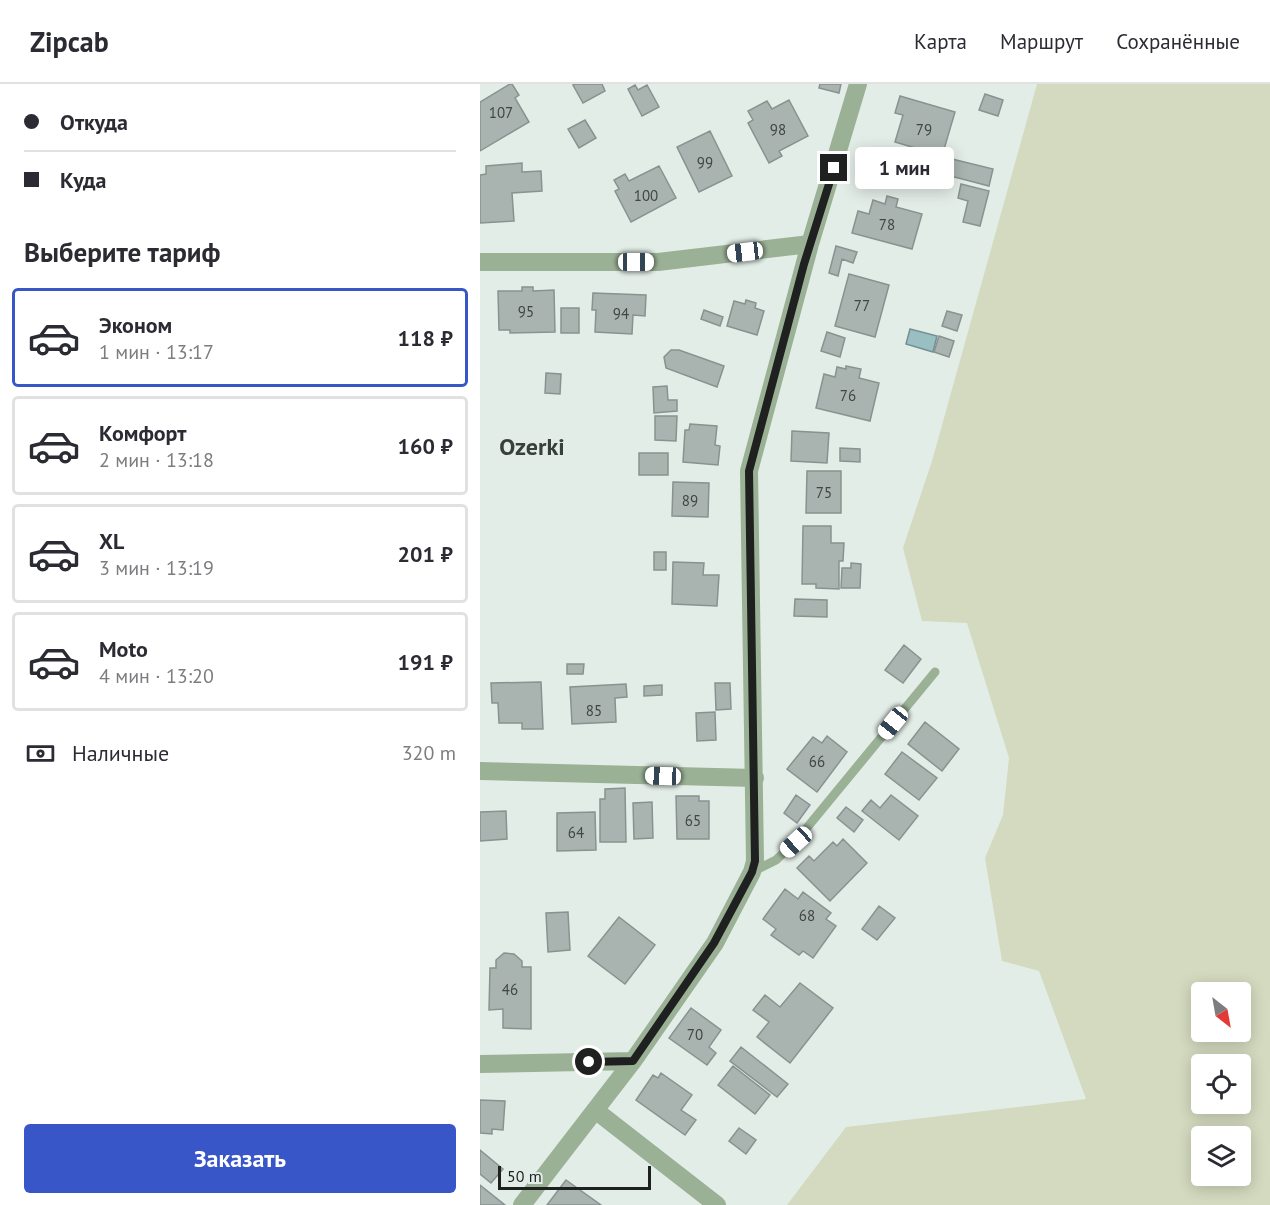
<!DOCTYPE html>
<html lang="ru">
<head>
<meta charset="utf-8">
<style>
  :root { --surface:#fff; --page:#f7f7f7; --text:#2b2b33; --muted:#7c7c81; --line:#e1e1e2; --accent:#3856c8 }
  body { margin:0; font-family:"PT Sans",sans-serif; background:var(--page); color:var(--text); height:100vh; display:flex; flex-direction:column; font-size:22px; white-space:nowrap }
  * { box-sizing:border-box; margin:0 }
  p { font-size:20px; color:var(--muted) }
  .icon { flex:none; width:33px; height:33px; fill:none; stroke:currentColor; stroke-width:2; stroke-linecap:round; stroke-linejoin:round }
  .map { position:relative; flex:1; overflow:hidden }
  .side { display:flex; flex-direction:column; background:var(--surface); width:480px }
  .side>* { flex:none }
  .guide { display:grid; align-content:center; height:132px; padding:0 24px; background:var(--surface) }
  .needle { width:39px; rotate:149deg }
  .buttons { position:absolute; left:711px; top:898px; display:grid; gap:12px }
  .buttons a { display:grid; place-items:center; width:60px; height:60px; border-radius:6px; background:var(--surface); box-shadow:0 3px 15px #0003; font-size:30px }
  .scale { position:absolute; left:18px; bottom:15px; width:153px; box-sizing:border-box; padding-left:6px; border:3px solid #1e211f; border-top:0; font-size:16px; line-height:21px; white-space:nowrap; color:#1e211f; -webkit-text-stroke:4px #e3ede7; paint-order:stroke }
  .end { position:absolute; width:27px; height:27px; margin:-14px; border:8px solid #1e211f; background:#fff; box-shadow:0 0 0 3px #fff }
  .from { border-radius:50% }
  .bubble { position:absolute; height:42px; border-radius:6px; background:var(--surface); box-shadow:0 3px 15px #0003; font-size:20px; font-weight:700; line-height:42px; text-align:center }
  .car { position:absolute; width:18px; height:36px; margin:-18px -9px; border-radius:8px; box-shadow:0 0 4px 2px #0007; background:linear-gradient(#fff 24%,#345 0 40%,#fff 0 76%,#345 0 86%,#fff 0) }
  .guide b { display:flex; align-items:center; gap:21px; height:57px; font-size:22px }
  .guide b+b { border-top:2px solid var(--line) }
  .guide i { width:15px; height:15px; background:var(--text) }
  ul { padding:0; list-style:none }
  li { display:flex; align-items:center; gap:18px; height:99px; margin:0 12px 9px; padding:0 12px; border:3px solid var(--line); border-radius:6px }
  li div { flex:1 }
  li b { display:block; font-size:22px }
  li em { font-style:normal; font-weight:700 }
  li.current { border-color:var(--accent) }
  li>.icon { width:54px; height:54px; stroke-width:1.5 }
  h2 { padding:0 24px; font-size:27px; line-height:72px }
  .pay { display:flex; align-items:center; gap:15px; height:66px; padding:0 24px; font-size:22px }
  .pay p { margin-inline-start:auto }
  .cta { display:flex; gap:12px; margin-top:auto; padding:12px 24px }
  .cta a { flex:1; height:69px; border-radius:6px; background:var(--accent); color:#fff; font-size:24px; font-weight:700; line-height:69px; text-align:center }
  header { display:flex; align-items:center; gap:36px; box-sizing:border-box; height:84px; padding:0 30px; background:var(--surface); border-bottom:2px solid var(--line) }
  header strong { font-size:28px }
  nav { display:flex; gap:33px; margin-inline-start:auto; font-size:21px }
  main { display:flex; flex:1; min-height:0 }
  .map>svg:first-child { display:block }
  .green { fill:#d4dabf; fill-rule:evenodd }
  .water { fill:#9abfc3; stroke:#759092; stroke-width:1.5 }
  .building { fill:#a9b4b1; stroke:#889290; stroke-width:1.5 }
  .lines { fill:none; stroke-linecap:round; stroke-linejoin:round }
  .lane { stroke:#9bb196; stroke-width:9 }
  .street { stroke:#9bb196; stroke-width:18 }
  .route { stroke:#1e211f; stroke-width:8 }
  .labels { text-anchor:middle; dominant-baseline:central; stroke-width:6; stroke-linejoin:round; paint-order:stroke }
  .number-label { font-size:15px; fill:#414644 }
  .district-label { font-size:24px; font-weight:bold; fill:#38403b; stroke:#e3ede7 }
</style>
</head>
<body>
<header>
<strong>Zipcab</strong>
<nav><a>Карта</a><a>Маршрут</a><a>Сохранённые</a></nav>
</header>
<main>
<section class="side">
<div class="guide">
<b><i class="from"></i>Откуда</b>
<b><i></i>Куда</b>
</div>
<h2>Выберите тариф</h2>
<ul>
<li class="current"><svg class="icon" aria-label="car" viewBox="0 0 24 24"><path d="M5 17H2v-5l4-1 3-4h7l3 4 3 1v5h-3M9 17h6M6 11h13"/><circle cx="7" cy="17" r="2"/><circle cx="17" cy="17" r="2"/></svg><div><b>Эконом</b><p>1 мин · 13:17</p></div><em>118 ₽</em></li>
<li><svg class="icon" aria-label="car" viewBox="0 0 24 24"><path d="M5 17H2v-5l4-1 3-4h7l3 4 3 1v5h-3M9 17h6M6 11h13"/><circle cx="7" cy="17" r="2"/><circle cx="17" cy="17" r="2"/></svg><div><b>Комфорт</b><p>2 мин · 13:18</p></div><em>160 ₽</em></li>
<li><svg class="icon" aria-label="car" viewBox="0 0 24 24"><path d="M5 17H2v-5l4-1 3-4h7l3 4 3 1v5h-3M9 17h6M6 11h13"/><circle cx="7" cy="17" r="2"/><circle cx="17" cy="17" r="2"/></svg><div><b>XL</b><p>3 мин · 13:19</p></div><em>201 ₽</em></li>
<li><svg class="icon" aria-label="car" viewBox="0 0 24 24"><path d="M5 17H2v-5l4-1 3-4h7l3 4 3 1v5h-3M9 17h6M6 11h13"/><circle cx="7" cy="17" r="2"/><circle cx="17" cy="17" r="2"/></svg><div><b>Moto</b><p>4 мин · 13:20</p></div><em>191 ₽</em></li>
</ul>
<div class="pay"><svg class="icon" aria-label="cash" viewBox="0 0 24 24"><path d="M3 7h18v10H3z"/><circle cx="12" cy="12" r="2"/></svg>Наличные<p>320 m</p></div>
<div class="cta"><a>Заказать</a></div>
</section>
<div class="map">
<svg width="790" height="1121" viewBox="0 0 790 1121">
  <rect width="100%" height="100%" fill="#e3ede7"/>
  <path class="green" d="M557,0H790V1121H307L366,1043L606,1015L559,887L522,877L505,774L523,731L529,674L487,539L442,537L423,464L452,377ZM722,909H760V948H722ZM722,981H760V1020H722ZM722,1053H760V1092H722Z"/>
  <path class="water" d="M430,245L457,252L453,268L426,260Z"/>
  <path class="building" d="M30,0H32L39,11L35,14L49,38L0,67V18Z
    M95,0H122L125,7L103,19L93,1Z
    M340,0H361L359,9L339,4Z
    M155,1L158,6L167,1L179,23L162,32L148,5Z
    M505,10L523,16L518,32L499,26Z
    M420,12L475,28L462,72L415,58L423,31L415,29Z
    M309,16L328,52L299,67L302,72L289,79L268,39L273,36L268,27L287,17L292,25Z
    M105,36L116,54L99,64L88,45Z
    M230,47L252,92L219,108L197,63Z
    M464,73L513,85L509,102L459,89Z
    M42,79V88L61,87L62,107L32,109L34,137L0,139V91L6,90V82Z
    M179,82L196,114L151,138L135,107L139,105L134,96L145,90L149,97Z
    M481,100L509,107L500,142L483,138L488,117L478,114Z
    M407,112L418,115L416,123L442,130L432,165L372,149L378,127L389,130L393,116L405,120Z
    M356,162L377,168L373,179L362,175L358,192L349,189Z
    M369,190L409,201L395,253L355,242Z
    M42,203H53V207L74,206L75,248L30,249V246H19L18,207H42Z
    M113,209L166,211L165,232L153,231L152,250L115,248L116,226H112Z
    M266,216L276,219L275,224L284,227L277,251L247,242L254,217L265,220Z
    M81,224H99V249H81Z
    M224,226L243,233L240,242L221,235Z
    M467,227L482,231L477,247L462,242Z
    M347,248L365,254L360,273L341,267Z
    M459,252L474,257L469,273L454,268Z
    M191,266H199L244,282L237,303L186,284L184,273Z
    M366,282L381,285L379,294L399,299L390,337L336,324L344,290L355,293L357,283L366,285Z
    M66,289L81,290L80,310L65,309Z
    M187,302L188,316H197V327L174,329L173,303Z
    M175,332H197L196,357L175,356Z
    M210,340L237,342L235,361L240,362L238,381L203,378L205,346H209Z
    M312,347L349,349L347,379L311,377Z
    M360,364L380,365V378L360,377Z
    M159,369H188V391H159Z
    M327,387H361V429H326Z
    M193,398L229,399L228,433L192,432Z
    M323,442H351V459H364L363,477H359V505L336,504V500H322Z
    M174,468H186V486H174Z
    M193,478L224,479L223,491H239L237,522L192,520Z
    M371,479L381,480L380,504H361L362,484H371Z
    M315,515L347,516V533L314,532Z
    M424,561L441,575L423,599L405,586Z
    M87,580H104L103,590H87Z
    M61,598L63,645H42V639H19L18,619H12L11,599Z
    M235,599H250L251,625L236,626Z
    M146,600L147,613L135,614L136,638L92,640L90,603Z
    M182,601V611L164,612V602Z
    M235,628L236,656L217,657L216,629Z
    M445,638L479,665L462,687L428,660Z
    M347,652L367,668L337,708L307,685L333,653L342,659Z
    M422,668L457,694L439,716L405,690Z
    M145,704L146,758H120V715H125V705Z
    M316,711L330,721L317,739L304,729Z
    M411,711L438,732L419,756L382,727L391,716L400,724Z
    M196,712H219V717H229V755H197Z
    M172,718L173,754L154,755L153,719Z
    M366,723L383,736L374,748L357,734Z
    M26,727L27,755L0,757V728Z
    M115,728L116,766L77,767V729Z
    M363,755L387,779L350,817L317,784L329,772L334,777L353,758L357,762Z
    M305,805L318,815L323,808L351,829L346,835L356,842L333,874L323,867L319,871L291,851L296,845L283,835Z
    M399,822L415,834L397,856L382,845Z
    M88,828L90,866L68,868L66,829Z
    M139,833L175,861L145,900L108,872Z
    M24,869L34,870L42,877V883H51V945L23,944V925L9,926L10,884H16V876Z
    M320,899L353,924L310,979L277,953L289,938L273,926L285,911L300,923Z
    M211,924L241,946L229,963L236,969L227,981L189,954Z
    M261,963L308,1000L297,1013L250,977Z
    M253,982L290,1011L275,1030L238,1001Z
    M181,989L212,1011L201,1026L216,1036L205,1051L156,1016L173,991L178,994Z
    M0,1016L25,1017L23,1046L12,1045V1050L0,1049Z
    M259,1044L276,1056L266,1070L249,1057Z
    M0,1066L23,1085L11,1099L0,1090Z
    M86,1096L121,1121H67Z
    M0,1101L25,1121H0Z"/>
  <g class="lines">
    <path class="lane" d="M272,788L296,776L316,757L455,588"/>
    <path class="street" d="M0,178H178L330,160
      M0,687L275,694
      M0,980L153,977
      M115,1026L237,1121
      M42,1121L153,977L235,859L272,788L275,777L269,387L330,160L378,0"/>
  </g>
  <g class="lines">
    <path class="route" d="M109,978L153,977L234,859L272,788L275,777L269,387L324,180L354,84"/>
  </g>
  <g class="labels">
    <g class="number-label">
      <text x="21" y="28">107</text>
      <text x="298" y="45">98</text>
      <text x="444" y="45">79</text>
      <text x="225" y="78">99</text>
      <text x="166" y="111">100</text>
      <text x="407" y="140">78</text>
      <text x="382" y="221">77</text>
      <text x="46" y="227">95</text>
      <text x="141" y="229">94</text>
      <text x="368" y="311">76</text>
      <text x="344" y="408">75</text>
      <text x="210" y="416">89</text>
      <text x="114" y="626">85</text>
      <text x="337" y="677">66</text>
      <text x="213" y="736">65</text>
      <text x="96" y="748">64</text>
      <text x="327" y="831">68</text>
      <text x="30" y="905">46</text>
      <text x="215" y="950">70</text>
    </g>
    <g class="district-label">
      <text x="52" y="362">Ozerki</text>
    </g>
  </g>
</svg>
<div class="buttons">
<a><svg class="needle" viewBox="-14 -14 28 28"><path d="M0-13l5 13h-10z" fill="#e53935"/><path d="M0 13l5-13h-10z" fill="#7c7c81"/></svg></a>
<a><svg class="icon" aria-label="locate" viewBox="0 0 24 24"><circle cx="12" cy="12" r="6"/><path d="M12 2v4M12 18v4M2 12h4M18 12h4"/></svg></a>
<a><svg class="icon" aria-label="layers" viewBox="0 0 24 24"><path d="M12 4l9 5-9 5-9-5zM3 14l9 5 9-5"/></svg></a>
</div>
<div class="scale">50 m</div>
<i class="end from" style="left:109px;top:978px"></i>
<i class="end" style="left:354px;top:84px"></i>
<div class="bubble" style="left:375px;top:63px;width:99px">1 мин</div>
<i class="car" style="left:265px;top:168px;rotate:263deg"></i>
<i class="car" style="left:156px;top:178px;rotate:90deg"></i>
<i class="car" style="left:413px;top:639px;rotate:219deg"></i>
<i class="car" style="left:183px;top:692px;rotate:272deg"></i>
<i class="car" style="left:316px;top:758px;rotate:228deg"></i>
</div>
</main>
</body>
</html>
